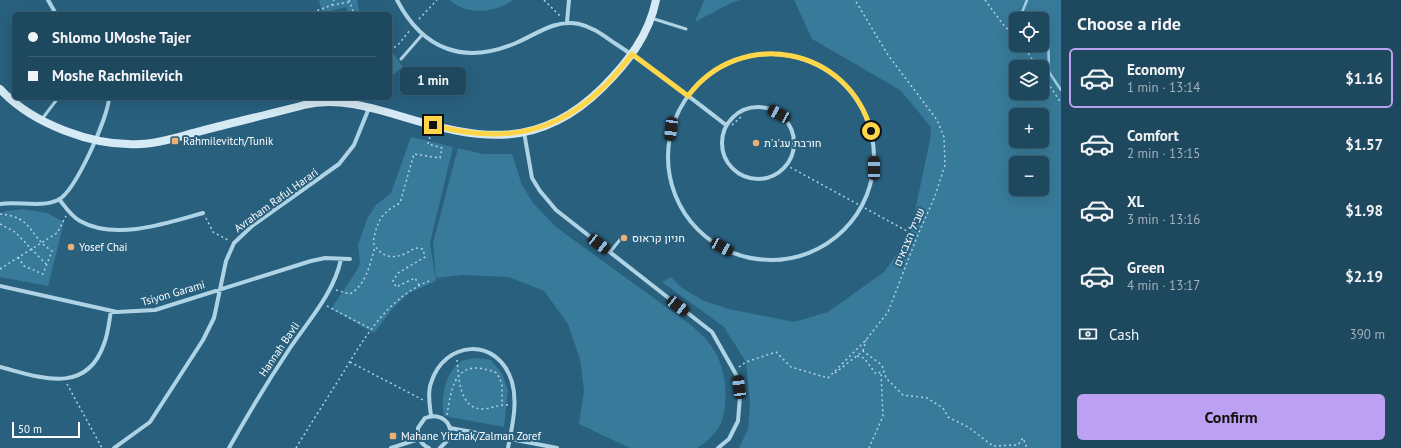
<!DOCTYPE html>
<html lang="en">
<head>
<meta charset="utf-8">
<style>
  :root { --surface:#1e485e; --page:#264f64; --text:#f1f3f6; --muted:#a1b2bc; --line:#3c6073; --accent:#bca0f2 }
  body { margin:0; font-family:"PT Sans",Heebo,sans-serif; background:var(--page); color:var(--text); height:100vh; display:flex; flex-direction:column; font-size:15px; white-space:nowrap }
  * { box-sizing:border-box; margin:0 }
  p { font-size:13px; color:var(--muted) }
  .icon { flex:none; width:22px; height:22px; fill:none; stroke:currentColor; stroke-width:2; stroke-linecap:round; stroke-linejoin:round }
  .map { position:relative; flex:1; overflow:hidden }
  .sheet { display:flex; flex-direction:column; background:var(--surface); width:340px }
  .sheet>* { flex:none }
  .hud { position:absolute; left:12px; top:12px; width:380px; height:88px; border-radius:6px; box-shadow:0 4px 16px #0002,0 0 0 1px var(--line); display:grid; align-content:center; height:88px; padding:0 16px; background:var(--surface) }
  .fabs { position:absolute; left:1009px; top:12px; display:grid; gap:8px }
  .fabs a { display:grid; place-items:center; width:40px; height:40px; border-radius:6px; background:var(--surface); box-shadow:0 4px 16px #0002,0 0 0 1px var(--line); font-size:20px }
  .scale { position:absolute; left:12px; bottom:10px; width:68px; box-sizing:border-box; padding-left:4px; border:2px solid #fff; border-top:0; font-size:11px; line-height:14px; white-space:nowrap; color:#fff; -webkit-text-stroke:3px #28607e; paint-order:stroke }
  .end { position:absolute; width:18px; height:18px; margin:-9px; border:5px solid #ffd54a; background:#111; box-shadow:0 0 0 2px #111 }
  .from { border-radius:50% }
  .bubble { position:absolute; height:28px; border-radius:6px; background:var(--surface); box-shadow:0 4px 16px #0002,0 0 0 1px var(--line); font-size:13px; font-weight:800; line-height:28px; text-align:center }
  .car { position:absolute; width:12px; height:24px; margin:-12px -6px; border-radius:5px; box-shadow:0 0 3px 1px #0007; background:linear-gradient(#222 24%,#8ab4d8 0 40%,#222 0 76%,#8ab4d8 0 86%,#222 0) }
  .hud b { display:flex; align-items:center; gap:14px; height:38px; font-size:15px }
  .hud b+b { border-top:1px solid var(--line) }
  .hud i { width:10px; height:10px; background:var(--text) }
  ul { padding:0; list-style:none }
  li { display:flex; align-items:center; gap:12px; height:60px; margin:0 8px 6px; padding:0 8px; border:2px solid transparent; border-radius:6px }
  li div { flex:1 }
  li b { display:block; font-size:15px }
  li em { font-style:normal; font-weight:800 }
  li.current { border-color:var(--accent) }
  li>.icon { width:36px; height:36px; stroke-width:1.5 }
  h2 { padding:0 16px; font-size:18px; line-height:48px }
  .pay { display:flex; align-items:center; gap:10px; height:44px; padding:0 16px; font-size:15px }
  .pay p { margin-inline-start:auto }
  .button { display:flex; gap:8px; margin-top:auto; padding:8px 16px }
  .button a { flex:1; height:46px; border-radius:6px; background:var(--accent); color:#111; font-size:16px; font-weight:800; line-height:46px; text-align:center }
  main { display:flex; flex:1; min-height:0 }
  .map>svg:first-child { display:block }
  .green { fill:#387a99; fill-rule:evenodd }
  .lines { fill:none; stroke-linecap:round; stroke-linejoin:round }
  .stream { stroke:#a2d0e5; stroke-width:2.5 }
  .path { stroke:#aed3e5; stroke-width:1.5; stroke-dasharray:2 3; stroke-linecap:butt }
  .lane { stroke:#aed3e5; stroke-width:3 }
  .street { stroke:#aed3e5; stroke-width:4 }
  .secondary { stroke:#d6eaf5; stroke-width:8 }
  .street-bridge { stroke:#aed3e5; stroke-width:4 }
  .route { stroke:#ffd54a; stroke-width:5 }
  .poi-dot { fill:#ecaf74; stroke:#28607e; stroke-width:1.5 }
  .labels { text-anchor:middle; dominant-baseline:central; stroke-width:4; stroke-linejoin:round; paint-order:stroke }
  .poi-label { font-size:11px; fill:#fff; stroke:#28607e; text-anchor:start }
  .street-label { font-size:11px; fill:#fff; stroke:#28607e }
</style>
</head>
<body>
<main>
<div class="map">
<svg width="1061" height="448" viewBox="0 0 1061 448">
  <rect width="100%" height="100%" fill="#28607e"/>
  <path class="green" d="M319,0H357L360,14H348L346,7L322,13Z
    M450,0H513C496,13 467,16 450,0Z
    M704,0H740L731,3L695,22Z
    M794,0H1061V448H739L748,429L750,404L746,362L724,327L662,282L671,277L682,288L704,301L729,309L794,322L828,312L884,272L910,235L930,140L931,127L900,90L812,39ZM1016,19H1042V45H1016ZM1016,67H1042V93H1016ZM1016,115H1042V141H1016ZM1016,163H1042V189H1016Z
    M392,52L403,67L390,77V54Z
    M411,137L453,147L430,243L436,281L409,293L393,308L374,333L331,309L357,270L360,263L358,245L367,219L376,205L391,193Z
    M458,148L483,154H512L522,185L533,203L556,227L691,325C697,331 704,336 709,343C726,364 730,398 721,423C717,433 705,443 697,448H630L579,424L584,390L580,359L568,324L544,291L509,277L463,275L436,278L433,243Z
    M23,209L47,213L64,222L48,286L0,277V214L6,211Z
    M477,358L491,360L502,374L508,390L504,427L444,416C440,397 445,372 462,361C466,359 473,359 477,358Z"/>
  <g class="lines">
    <path class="stream" d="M1022,19L1021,15L1027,0
      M1042,29L1048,31L1049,72L1061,90"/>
    <path class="path" d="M349,0L354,14
      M544,0L561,17
      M985,0L1005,27L1016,35
      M332,5L350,2
      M308,14L332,5L334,0
      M419,19L437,0
      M1023,45L1037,67
      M390,50L398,45L410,30
      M1042,74L1061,103
      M732,125L741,117
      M786,165L916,236
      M0,214C34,217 28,236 52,251L43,274L24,266L18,257
      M206,218L213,232L228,240
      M0,224L15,232L46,264
      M0,269L57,233L66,216
      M419,285L415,278L396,287L393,281L398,273L425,257L423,249L415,248C399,259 383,262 373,242C378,220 380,214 400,203L414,154L440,158L442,148L428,144L431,133
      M336,290L350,294C366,285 370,264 375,247
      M327,306L371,329
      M863,351L866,340
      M857,356L864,358L876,374L881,372L883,416L869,448
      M457,360C459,378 459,410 484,409C493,408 500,404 509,405
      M350,362L423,400
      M739,367L746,362L776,352L791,367L828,378L866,340L888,312L917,237L935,196L945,165L944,137L937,120L888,55L855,0
      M835,373L863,351L882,365L886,378L903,395L927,398L943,408L948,417L968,427L993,446L1018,445L1023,438L1027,448
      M67,384L102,448
      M447,415C452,382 457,357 497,373L502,384V404
      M296,448C310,425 324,403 338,381C362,342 385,299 429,281"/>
    <path class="lane" d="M651,18L686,29
      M401,59L422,35
      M42,119L58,98
      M610,252L623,236"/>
    <path class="street" d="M48,0L56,14
      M397,0C423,50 464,65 516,43C537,34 555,19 579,24C593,27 604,36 616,44C654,69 690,97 726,125
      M567,22L569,0
      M668 157a103 103 0 1 1 206 0a103 103 0 1 1-206 0Z
      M722 143a36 36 0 1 1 72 0a36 36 0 1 1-72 0Z
      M524,132L532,178L540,191L556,210L712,332L738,378L740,396L738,421L729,439L718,448
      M59,199C66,208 71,216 80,221C115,241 168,223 203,213
      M0,204C18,201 41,208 58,200C75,192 108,118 109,98
      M0,286L117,312L155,310L311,261L325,258L350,259
      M0,367C39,377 86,396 104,344C108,334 109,322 111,311
      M431,416C430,406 427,393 431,383C444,340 498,336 512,382C518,403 512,427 508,448
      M450,428L494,436
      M526,442L557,448
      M114,448L150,422L203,340L214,318L226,261L234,243L252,226L339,164L354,145L369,108
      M229,448C248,414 268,381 290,348C309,320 334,293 341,259
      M391,448L419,439
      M429,448C420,444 417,437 418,428L425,418C441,412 454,423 449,439L440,448"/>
    <path class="secondary" d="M0,89C32,124 94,147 141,144C162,143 181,136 201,131C235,122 270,114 304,105C336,97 370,107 400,116C479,140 539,151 603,87C628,62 649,35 656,0"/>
    <path class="street-bridge" d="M494,436L526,442"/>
  </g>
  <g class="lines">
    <path class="route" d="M433,125C519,149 579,126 632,54L688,96C740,26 849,47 871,131"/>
  </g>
  <g class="poi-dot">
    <rect x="171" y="137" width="8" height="8" rx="2"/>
    <circle cx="756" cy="143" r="4"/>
    <circle cx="624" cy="238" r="4"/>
    <circle cx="71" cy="247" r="4"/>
    <rect x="389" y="432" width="8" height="8" rx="2"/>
  </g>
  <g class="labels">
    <g class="poi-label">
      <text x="183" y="141">Rahmilevitch/Tunik</text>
      <text x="764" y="143">חורבת עג'ג'ת</text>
      <text x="632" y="238">חניון קראוס</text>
      <text x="79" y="247">Yosef Chai</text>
      <text x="401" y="436">Mahane Yitzhak/Zalman Zoref</text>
    </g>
    <g class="street-label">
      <text transform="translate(276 200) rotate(-36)">Avraham Raful Harari</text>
      <text transform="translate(909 237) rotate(-67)">שביל הצבאים</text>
      <text transform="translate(173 293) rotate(-16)">Tsiyon Garami</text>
      <text transform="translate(279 349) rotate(-56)">Hannah Bavli</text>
    </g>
  </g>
</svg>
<div class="fabs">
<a><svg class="icon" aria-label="locate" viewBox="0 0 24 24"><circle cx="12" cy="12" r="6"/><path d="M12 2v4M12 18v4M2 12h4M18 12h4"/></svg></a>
<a><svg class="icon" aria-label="layers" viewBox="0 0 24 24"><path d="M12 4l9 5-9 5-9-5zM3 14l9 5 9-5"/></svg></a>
<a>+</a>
<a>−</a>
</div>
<div class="scale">50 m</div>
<i class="end from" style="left:871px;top:131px"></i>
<i class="end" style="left:433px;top:125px"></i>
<div class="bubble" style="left:400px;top:67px;width:66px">1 min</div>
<i class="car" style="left:779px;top:114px;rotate:298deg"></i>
<i class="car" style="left:671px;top:129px;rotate:187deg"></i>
<i class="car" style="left:874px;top:168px;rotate:0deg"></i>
<i class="car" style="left:599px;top:244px;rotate:128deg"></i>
<i class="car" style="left:722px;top:247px;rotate:119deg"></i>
<i class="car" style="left:678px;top:306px;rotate:128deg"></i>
<i class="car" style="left:739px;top:387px;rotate:353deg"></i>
<div class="hud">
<b><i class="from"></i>Shlomo UMoshe Tajer</b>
<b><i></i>Moshe Rachmilevich</b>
</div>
</div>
<section class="sheet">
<h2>Choose a ride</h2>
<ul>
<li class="current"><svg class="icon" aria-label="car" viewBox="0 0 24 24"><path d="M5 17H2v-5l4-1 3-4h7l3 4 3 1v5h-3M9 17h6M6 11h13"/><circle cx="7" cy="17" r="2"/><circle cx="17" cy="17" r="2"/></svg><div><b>Economy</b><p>1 min · 13:14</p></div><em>$1.16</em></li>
<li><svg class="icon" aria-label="car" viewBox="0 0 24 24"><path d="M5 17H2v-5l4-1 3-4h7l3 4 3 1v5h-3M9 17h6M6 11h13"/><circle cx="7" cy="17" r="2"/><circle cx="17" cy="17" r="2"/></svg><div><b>Comfort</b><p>2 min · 13:15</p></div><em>$1.57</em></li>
<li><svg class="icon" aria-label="car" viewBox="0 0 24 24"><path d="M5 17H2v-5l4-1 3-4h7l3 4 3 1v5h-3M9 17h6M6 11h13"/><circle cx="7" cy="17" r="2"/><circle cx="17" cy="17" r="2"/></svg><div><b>XL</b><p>3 min · 13:16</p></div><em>$1.98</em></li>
<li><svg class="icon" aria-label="car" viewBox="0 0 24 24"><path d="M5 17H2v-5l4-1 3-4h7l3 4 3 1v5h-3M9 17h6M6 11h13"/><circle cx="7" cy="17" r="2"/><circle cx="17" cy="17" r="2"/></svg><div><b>Green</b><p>4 min · 13:17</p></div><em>$2.19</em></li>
</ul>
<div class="pay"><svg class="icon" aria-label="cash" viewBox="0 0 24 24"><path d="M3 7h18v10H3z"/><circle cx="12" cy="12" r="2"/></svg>Cash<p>390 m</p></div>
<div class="button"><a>Confirm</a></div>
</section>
</main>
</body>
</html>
